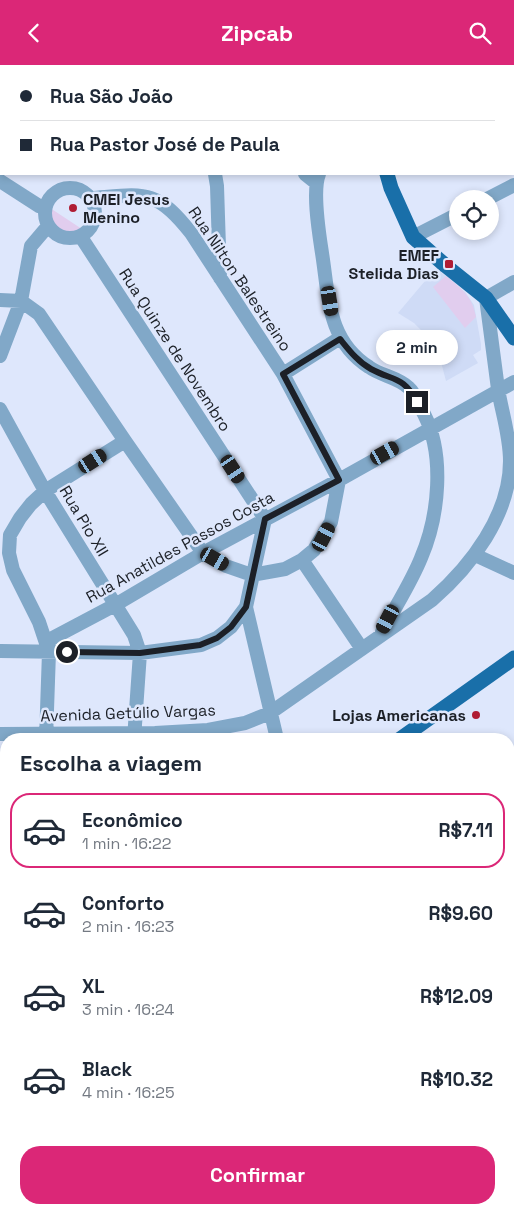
<!DOCTYPE html>
<html lang="pt">
<head>
<meta charset="utf-8">
<style>
  :root { --surface:#fff; --page:#f2f2f3; --text:#1f2937; --muted:#747a83; --line:#e0e1e3; --accent:#db2777 }
  body { margin:0; font-family:"Space Grotesk",sans-serif; background:var(--page); color:var(--text); height:100vh; display:flex; flex-direction:column; font-size:19px; white-space:nowrap }
  * { box-sizing:border-box; margin:0 }
  p { font-size:16px; color:var(--muted) }
  .icon { flex:none; width:28px; height:28px; fill:none; stroke:currentColor; stroke-width:2; stroke-linecap:round; stroke-linejoin:round }
  .map { position:relative; flex:1; overflow:hidden }
  .panel { position:absolute; left:0px; top:668px; width:515px; height:481px; display:flex; flex-direction:column; background:var(--surface); border-radius:20px 20px 0 0; box-shadow:0 2px 8px #0003 }
  .panel>* { flex:none }
  .top-card { position:absolute; left:0px; top:0px; width:515px; height:110px; box-shadow:0 2px 8px #0003; display:grid; align-content:center; height:110px; padding:0 20px; background:var(--surface) }
  .controls { position:absolute; left:449px; top:125px; display:grid; gap:10px }
  .controls a { display:grid; place-items:center; width:50px; height:50px; border-radius:50%; background:var(--surface); box-shadow:0 2px 8px #0003; font-size:25px }
  .end { position:absolute; width:22px; height:22px; margin:-11px; border:6px solid #1c2027; background:#fff; box-shadow:0 0 0 2px #fff }
  .from { border-radius:50% }
  .bubble { position:absolute; height:35px; border-radius:18px; background:var(--surface); box-shadow:0 2px 8px #0003; font-size:16px; font-weight:700; line-height:35px; text-align:center }
  .car { position:absolute; width:15px; height:30px; margin:-15px -8px; border-radius:6px; box-shadow:0 0 4px 1px #0007; background:linear-gradient(#222 24%,#8ab4d8 0 40%,#222 0 76%,#8ab4d8 0 86%,#222 0) }
  .top-card b { display:flex; align-items:center; gap:18px; height:48px; font-size:19px }
  .top-card b+b { border-top:1px solid var(--line) }
  .top-card i { width:12px; height:12px; background:var(--text) }
  ul { padding:0; list-style:none }
  li { display:flex; align-items:center; gap:15px; height:75px; margin:0 10px 8px; padding:0 10px; border:2px solid transparent; border-radius:20px }
  li div { flex:1 }
  li b { display:block; font-size:19px }
  li em { font-style:normal; font-weight:700 }
  li.active { border-color:var(--accent) }
  li>.icon { width:45px; height:45px; stroke-width:1.5 }
  h2 { padding:0 20px; font-size:22px; line-height:60px }
  .button { display:flex; gap:10px; margin-top:auto; padding:10px 20px }
  .button a { flex:1; height:58px; border-radius:20px; background:var(--accent); color:#fff; font-size:20px; font-weight:700; line-height:58px; text-align:center }
  header { display:flex; justify-content:space-between; align-items:center; height:65px; padding:0 20px; background:var(--accent); color:#fff; font-size:22px; font-weight:700 }
  .map>svg:first-child { display:block }
  .built { fill:#cfdbf6 }
  .green { fill:#e1cdee }
  .lines { fill:none; stroke-linecap:round; stroke-linejoin:round }
  .stream { stroke:#75bdd6; stroke-width:3 }
  .minor { stroke:#81a8c8; stroke-width:14 }
  .major { stroke:#196fa9; stroke-width:15 }
  .route { stroke:#1c2027; stroke-width:6 }
  .poi-dot { fill:#af1c34; stroke:#dee7fc; stroke-width:2 }
  .labels { text-anchor:middle; dominant-baseline:central; stroke-width:5; stroke-linejoin:round; paint-order:stroke }
  .poi-label { font-size:16px; font-weight:bold; fill:#1c2027; stroke:#dee7fc; text-anchor:end }
  .street-label { font-size:16px; fill:#1c2027; stroke:#dee7fc }
</style>
</head>
<body>
<header><svg class="icon" aria-label="back" viewBox="0 0 24 24"><path d="M15 5l-7 7 7 7"/></svg>Zipcab<svg class="icon" aria-label="search" viewBox="0 0 24 24"><circle cx="10" cy="10" r="6"/><path d="M15 15l6 6"/></svg></header>
<div class="map">
<svg width="514" height="1148" viewBox="0 0 514 1148">
  <rect width="100%" height="100%" fill="#dee7fc"/>
  <path class="built" d="M436,203L465,227L474,240L481,279V285L473,290L478,298L446,316L441,297L427,271L414,258L398,248Z"/>
  <path class="green" d="M47,141L85,166C67,182 41,162 47,141Z
    M446,211C462,224 472,231 476,252L465,263L433,222Z"/>
  <g class="lines">
    <path class="stream" d="M509,852H514"/>
    <path class="minor" d="M60,0L61,1
      M169,0L170,1
      M267,0V1
      M10,1V0
      M342,1L343,0
      M0,27L1,26
      M215,109L217,121L220,213
      M305,109L315,117
      M319,109C312,126 319,168 322,188C329,232 327,275 369,302C381,311 398,312 409,323C416,329 419,341 424,349C445,390 439,451 421,493C411,518 395,542 382,567
      M0,116L39,141L45,143
      M45 148a25 25 0 1 1 50 0a25 25 0 1 1-50 0Z
      M487,134L514,120
      M81,172L265,454L246,542L277,674
      M413,172L458,149
      M0,235L21,236L39,249L125,376L203,488L226,501L252,510L285,504L302,495L314,485L331,457L339,415L283,309L191,168C156,123 144,129 91,133
      M0,291L21,236L31,181L48,161
      M283,309L340,273
      M0,344L45,426L134,570L140,588L134,674
      M475,490L514,508
      M302,495L362,584
      M47,576L115,540L203,488L339,415L514,317
      M0,586L140,588L201,580L217,573L231,562L246,542
      M0,669L155,668L208,665L245,658L270,648L432,535C471,501 510,450 510,396C510,371 502,348 498,324C494,294 490,263 486,233L514,217
      M46,674L49,587L39,557L13,505L9,488L10,470L20,453L31,439L45,426L125,376
      M509,711L514,707
      M509,787H514
      M509,895L514,897
      M0,978H6
      M509,1009L514,1019
      M0,1030L6,1031
      M509,1064L514,1072
      M0,1109L6,1110
      M20,1142V1148
      M162,1142L163,1148
      M441,1142L443,1148
      M73,1148L92,1142
      M257,1148L258,1142
      M351,1148V1142"/>
    <path class="major" d="M358,0V1
      M378,0L380,1
      M413,0L416,1
      M452,0L454,1
      M496,0L499,1
      M387,109L391,123L413,172L446,201L486,233L514,273
      M400,674L514,593
      M0,763H6"/>
  </g>
  <g class="lines">
    <path class="route" d="M67,587L140,588L200,580L217,573L231,562L246,542L265,454L339,415L283,309L340,274C349,285 358,297 371,304C393,316 404,311 417,337"/>
  </g>
  <g class="poi-dot">
    <circle cx="73" cy="143" r="5"/>
    <rect x="444" y="194" width="10" height="10" rx="2.5"/>
    <circle cx="476" cy="650" r="5"/>
  </g>
  <g class="labels">
    <g class="poi-label">
      <text x="83" y="134" text-anchor="start">CMEI Jesus<tspan x="83" dy="18">Menino</tspan></text>
      <text x="439" y="190">EMEF<tspan x="439" dy="18">Stelida Dias</tspan></text>
      <text x="466" y="650">Lojas Americanas</text>
    </g>
    <g class="street-label">
      <text transform="translate(240 214) rotate(56)">Rua Nilton Balestreino</text>
      <text transform="translate(175 285) rotate(57)">Rua Quinze de Novembro</text>
      <text transform="translate(84 456) rotate(59)">Rua Pio XII</text>
      <text transform="translate(180 482) rotate(-29)">Rua Anatildes Passos Costa</text>
      <text transform="translate(128 648) rotate(-2)">Avenida Getúlio Vargas</text>
    </g>
  </g>
</svg>
<div class="controls">
<a><svg class="icon" aria-label="locate" viewBox="0 0 24 24"><circle cx="12" cy="12" r="6"/><path d="M12 2v4M12 18v4M2 12h4M18 12h4"/></svg></a>
</div>
<i class="end from" style="left:67px;top:587px"></i>
<i class="end" style="left:417px;top:337px"></i>
<div class="bubble" style="left:376px;top:265px;width:82px">2 min</div>
<i class="car" style="left:330px;top:236px;rotate:171deg"></i>
<i class="car" style="left:385px;top:388px;rotate:61deg"></i>
<i class="car" style="left:93px;top:396px;rotate:58deg"></i>
<i class="car" style="left:233px;top:404px;rotate:147deg"></i>
<i class="car" style="left:324px;top:472px;rotate:28deg"></i>
<i class="car" style="left:215px;top:494px;rotate:120deg"></i>
<i class="car" style="left:388px;top:554px;rotate:208deg"></i>
<div class="top-card">
<b><i class="from"></i>Rua São João</b>
<b><i></i>Rua Pastor José de Paula</b>
</div>
<section class="panel">
<h2>Escolha a viagem</h2>
<ul>
<li class="active"><svg class="icon" aria-label="car" viewBox="0 0 24 24"><path d="M5 17H2v-5l4-1 3-4h7l3 4 3 1v5h-3M9 17h6M6 11h13"/><circle cx="7" cy="17" r="2"/><circle cx="17" cy="17" r="2"/></svg><div><b>Econômico</b><p>1 min · 16:22</p></div><em>R$7.11</em></li>
<li><svg class="icon" aria-label="car" viewBox="0 0 24 24"><path d="M5 17H2v-5l4-1 3-4h7l3 4 3 1v5h-3M9 17h6M6 11h13"/><circle cx="7" cy="17" r="2"/><circle cx="17" cy="17" r="2"/></svg><div><b>Conforto</b><p>2 min · 16:23</p></div><em>R$9.60</em></li>
<li><svg class="icon" aria-label="car" viewBox="0 0 24 24"><path d="M5 17H2v-5l4-1 3-4h7l3 4 3 1v5h-3M9 17h6M6 11h13"/><circle cx="7" cy="17" r="2"/><circle cx="17" cy="17" r="2"/></svg><div><b>XL</b><p>3 min · 16:24</p></div><em>R$12.09</em></li>
<li><svg class="icon" aria-label="car" viewBox="0 0 24 24"><path d="M5 17H2v-5l4-1 3-4h7l3 4 3 1v5h-3M9 17h6M6 11h13"/><circle cx="7" cy="17" r="2"/><circle cx="17" cy="17" r="2"/></svg><div><b>Black</b><p>4 min · 16:25</p></div><em>R$10.32</em></li>
</ul>
<div class="button"><a>Confirmar</a></div>
</section>
</div>
</body>
</html>
